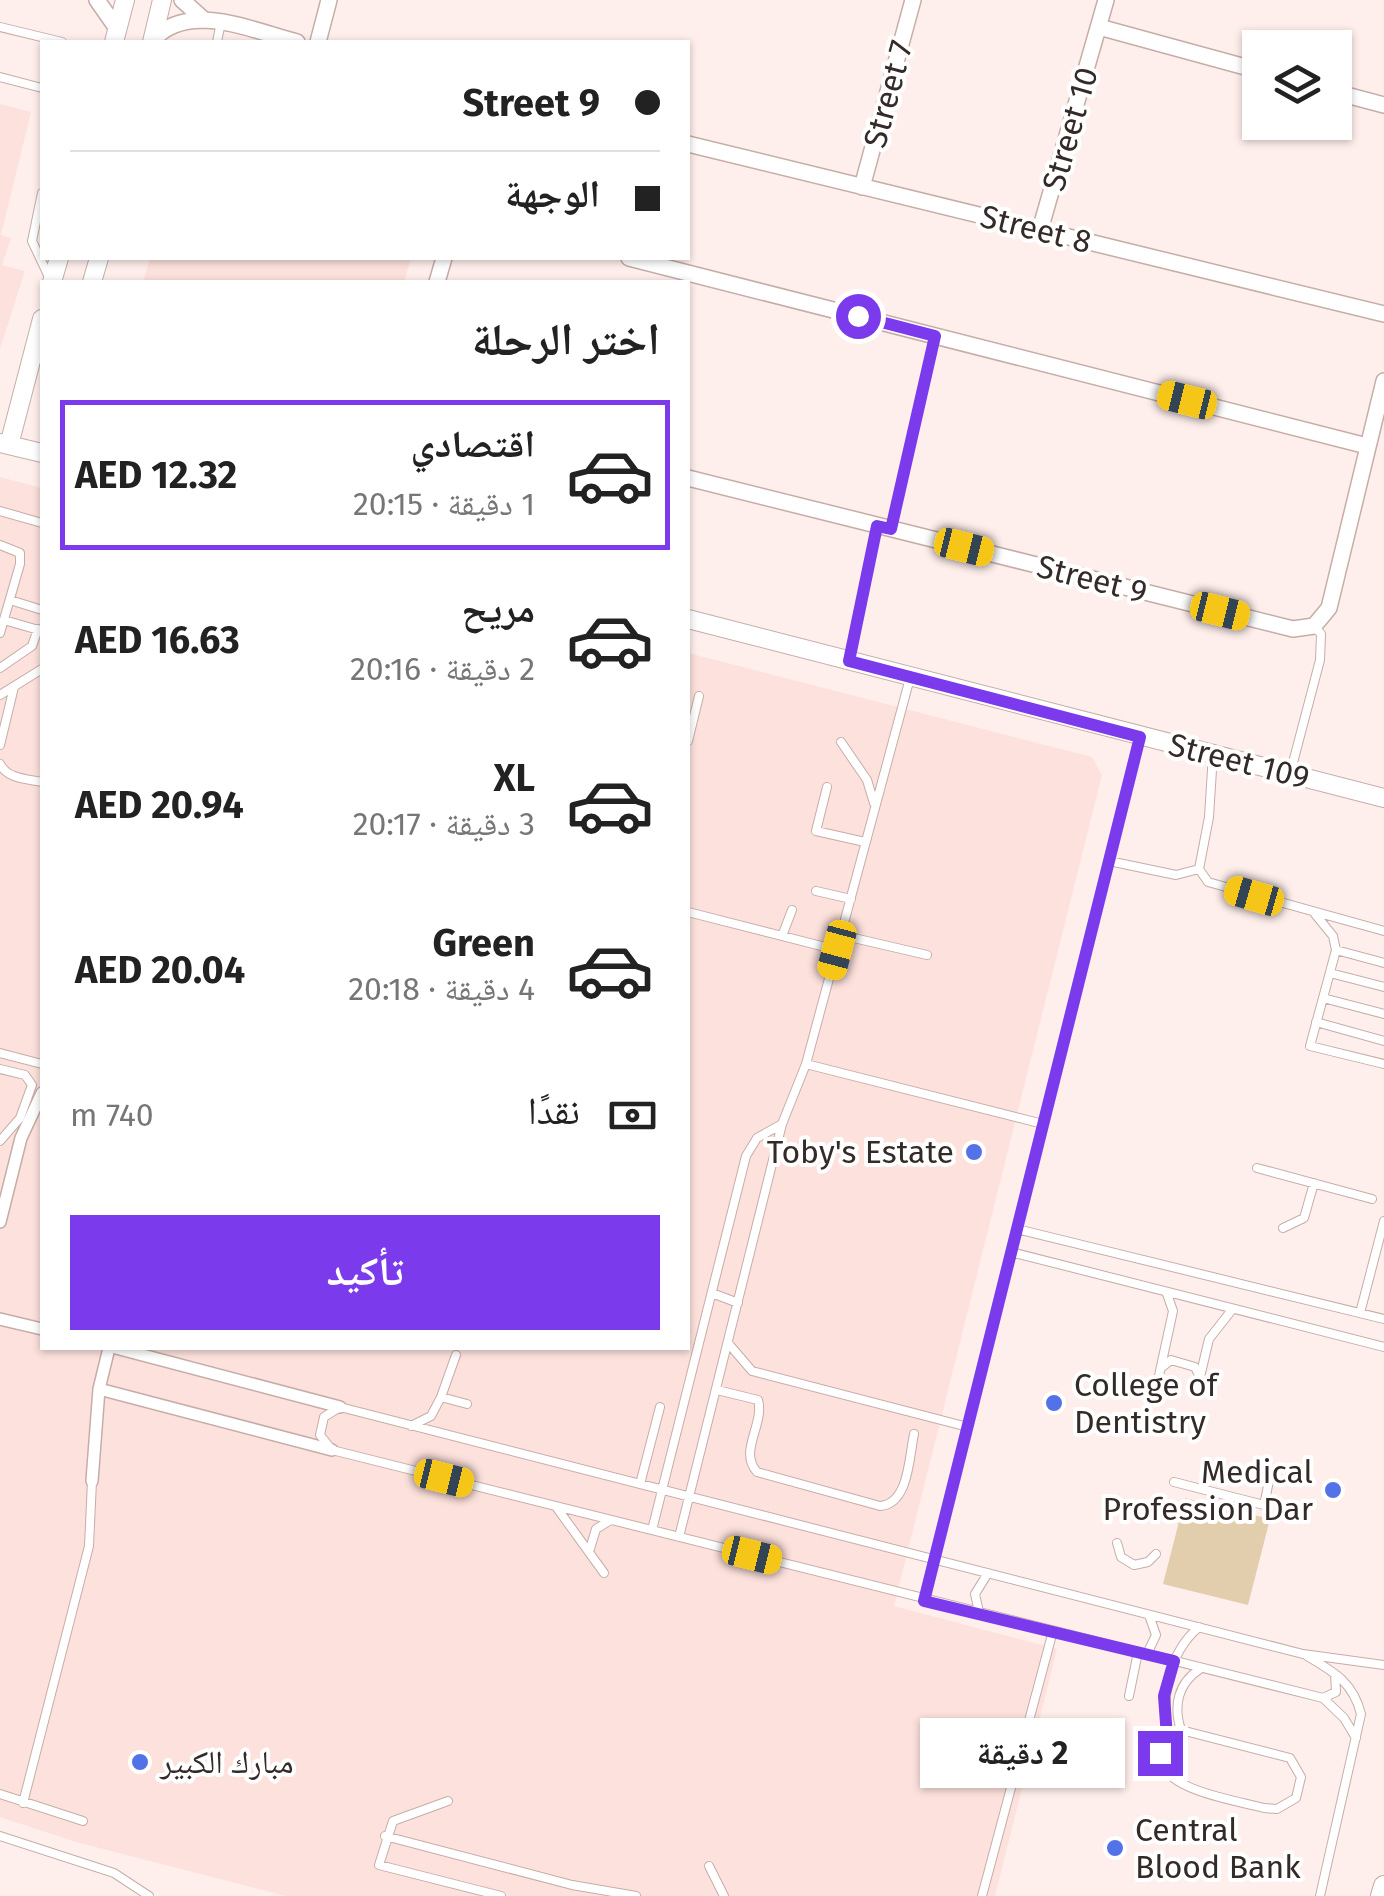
<!DOCTYPE html>
<html lang="ar">
<head>
<meta charset="utf-8">
<style>
  :root { --surface:#fff; --page:#f6f6f6; --text:#222; --muted:#767676; --line:#e0e0e0; --accent:#7c3aed }
  body { margin:0; font-family:"Fira Sans","Noto Naskh Arabic",sans-serif; background:var(--page); color:var(--text); direction:rtl; height:100vh; display:flex; flex-direction:column; font-size:38px; white-space:nowrap }
  * { box-sizing:border-box; margin:0 }
  p { font-size:32px; color:var(--muted) }
  .icon { flex:none; width:55px; height:55px; fill:none; stroke:currentColor; stroke-width:2; stroke-linecap:round; stroke-linejoin:round }
  .map { position:relative; flex:1; overflow:hidden; direction:ltr }
  .sheet { position:absolute; left:40px; top:280px; width:650px; height:1070px; display:flex; flex-direction:column; background:var(--surface); border-radius:0px; box-shadow:0 2px 8px #0004; direction:rtl }
  .sheet>* { flex:none }
  .guide { position:absolute; left:40px; top:40px; width:650px; height:220px; border-radius:0px; box-shadow:0 2px 8px #0004; direction:rtl; display:grid; align-content:center; height:220px; padding:0 30px; background:var(--surface) }
  .buttons { position:absolute; left:1242px; top:30px; display:grid; gap:20px }
  .buttons a { display:grid; place-items:center; width:110px; height:110px; border-radius:0px; background:var(--surface); box-shadow:0 2px 8px #0004; font-size:50px }
  .end { position:absolute; width:45px; height:45px; margin:-22px; border:12px solid #7c3aed; background:#fff; box-shadow:0 0 0 5px #fff }
  .from { border-radius:50% }
  .bubble { position:absolute; height:70px; border-radius:0px; background:var(--surface); box-shadow:0 2px 8px #0004; font-size:32px; font-weight:700; line-height:70px; text-align:center; direction:rtl }
  .car { position:absolute; width:30px; height:60px; margin:-30px -15px; border-radius:12px; box-shadow:0 0 8px 2px #0007; background:linear-gradient(#f5c518 24%,#345 0 40%,#f5c518 0 76%,#345 0 86%,#f5c518 0) }
  .guide b { display:flex; align-items:center; gap:35px; height:95px; font-size:38px }
  .guide b+b { border-top:2px solid var(--line) }
  .guide i { width:25px; height:25px; background:var(--text) }
  ul { padding:0; list-style:none }
  li { display:flex; align-items:center; gap:30px; height:150px; margin:0 20px 15px; padding:0 10px; border:5px solid transparent; border-radius:0px }
  li div { flex:1 }
  li b { display:block; font-size:38px }
  li em { font-style:normal; font-weight:700 }
  li.on { border-color:var(--accent) }
  li>.icon { width:90px; height:90px; stroke-width:1.5 }
  h2 { padding:0 30px; font-size:45px; line-height:120px }
  .pay { display:flex; align-items:center; gap:25px; height:110px; padding:0 30px; font-size:38px }
  .pay p { margin-inline-start:auto }
  .action { display:flex; gap:20px; margin-top:auto; padding:20px 30px }
  .action a { flex:1; height:115px; border-radius:0px; background:var(--accent); color:#fff; font-size:40px; font-weight:700; line-height:115px; text-align:center }
  .map>svg:first-child { display:block }
  .built { fill:#fde1dc }
  .green { fill:#e2cdad }
  .lines { fill:none; stroke-linecap:round; stroke-linejoin:round }
  .service-casing { stroke:#c6ada8; stroke-width:10 }
  .pedestrian-casing { stroke:#c6ada8; stroke-width:14 }
  .minor-casing { stroke:#c6ada8; stroke-width:18 }
  .tertiary-casing { stroke:#c6ada8; stroke-width:20 }
  .secondary-casing { stroke:#c6ada8; stroke-width:22 }
  .service { stroke:#fff; stroke-width:8 }
  .pedestrian { stroke:#fff; stroke-width:11 }
  .minor { stroke:#fff; stroke-width:15 }
  .tertiary { stroke:#fff; stroke-width:18 }
  .secondary { stroke:#fff; stroke-width:20 }
  .route { stroke:#7c3aed; stroke-width:12 }
  .poi-dot { fill:#5472e7; stroke:#fff; stroke-width:4 }
  .labels { text-anchor:middle; dominant-baseline:central; stroke-width:8; stroke-linejoin:round; paint-order:stroke }
  .street-label { font-size:32px; fill:#342a28; stroke:#fff }
  .poi-label { font-size:32px; fill:#342a28; stroke:#fff; text-anchor:start }
</style>
</head>
<body>
<div class="map">
<svg width="1384" height="1896" viewBox="0 0 1384 1896">
  <rect width="100%" height="100%" fill="#ffefec"/>
  <path class="built" d="M0,104L31,112L1,235L11,238L2,265L25,271L0,349Z
    M150,258H411L404,282H143Z
    M0,477L42,488V1348H688V653L1092,757L1102,775L894,1606L1057,1649L995,1896H286L76,1842L0,1817Z"/>
  <path class="green" d="M1185,1498L1270,1519L1248,1605L1163,1584Z"/>
  <g class="lines">
    <g class="service-casing">
      <path id="service" d="M0,27L62,42
        M217,42L221,22
        M0,77L42,88
        M42,193L32,241L49,277
        M0,511L42,523
        M891,529L935,336
        M0,545L20,553V564L0,633
        M10,600L42,610
        M4,620L42,631
        M849,661L877,526
        M0,668L32,646L38,629
        M0,695L42,669
        M688,741L699,696
        M841,742L867,780L874,803
        M0,745L14,687
        M1213,754L1209,817L1199,869L1208,882L1384,931
        M0,764C7,779 28,779 42,782
        M1290,774L1320,660L1321,634L1314,626
        M827,787L816,831L865,842
        M1109,861L1176,875L1199,869
        M816,891L851,899
        M688,912L837,950
        M1315,914L1333,936L1336,950L1310,1046L1384,1064
        M841,935L927,955
        M782,936L792,910
        M1336,950L1384,963
        M1330,973L1384,987
        M1323,998L1384,1014
        M1316,1022L1384,1041
        M0,1053L42,1064
        M806,1064L1043,1124
        M0,1069L25,1075L32,1085L20,1118L0,1141
        M1257,1168L1372,1199
        M1283,1228L1304,1218L1314,1183
        M1017,1229L1384,1319
        M1011,1252L1384,1347
        M712,1293L738,1303
        M1360,1313L1384,1221
        M728,1343L752,1371L968,1427
        M1162,1367L1171,1360L1195,1367L1200,1377L1198,1389
        M1200,1377L1209,1339L1231,1311
        M1158,1380L1173,1311L1167,1294
        M717,1390L758,1400C765,1424 738,1451 757,1472L880,1506C909,1504 909,1457 914,1434
        M441,1397L456,1355
        M411,1426L431,1416L441,1397L467,1404
        M1174,1482L1264,1505L1269,1481
        M640,1484L660,1407
        M557,1508L604,1573
        M652,1530L746,1156L757,1138L782,1124
        M679,1537L782,1124L806,1064L910,678
        M1117,1543L1121,1557L1134,1565L1148,1562L1156,1554
        M589,1552L596,1529L609,1521
        M924,1601L1140,737
        M979,1612L975,1594L988,1573
        M1147,1654L1156,1635L1149,1615
        M1307,1656C1334,1672 1353,1682 1361,1714L1320,1896
        M1129,1696L1138,1652
        M1323,1698L1336,1692L1335,1674
        M1181,1730L1290,1758L1301,1777L1296,1798L1277,1809L1264,1808C1236,1800 1154,1790 1161,1751C1163,1739 1170,1732 1181,1730Z
        M1181,1730C1173,1706 1178,1683 1200,1669
        M1167,1737C1162,1698 1167,1654 1199,1627
        M1356,1738L1344,1718L1323,1698L332,1450L320,1435L324,1417L340,1407L1303,1654L1384,1665
        M0,1794L83,1821
        M448,1801L393,1821L379,1865L501,1896
        M23,1803L89,1546L92,1481
        M0,1836L114,1873L149,1896
        M385,1836L572,1885L636,1896
        M709,1866L724,1896
        M982,1896L1053,1631"/>
    </g>
    <g class="pedestrian-casing">
      <path id="pedestrian" d="M0,1222L21,1138L42,1093
        M0,1319L42,1329
        M116,1348L340,1407
        M99,1389L332,1450
        M92,1481L99,1389L109,1348"/>
    </g>
    <g class="minor-casing">
      <path id="minor" d="M97,0L118,30
        M182,0L202,18
        M1099,27L1260,71
        M153,40C188,0 253,31 297,42
        M318,42L329,0
        M1335,92L1384,105
        M688,144L1384,314
        M862,187L913,0
        M1040,230L1106,0
        M629,258L1367,446
        M437,282L444,258
        M688,478L1293,629L1314,626L1329,608L1384,381"/>
    </g>
    <g class="tertiary-casing">
      <path id="tertiary" d="M114,42L125,0
        M152,42L162,0
        M52,282L59,258
        M92,282L99,258
        M0,443L42,453
        M9,445L42,319
        M688,619L1384,798"/>
    </g>
    <g class="secondary-casing">
      <path id="secondary" d="M1381,1896L1384,1886"/>
    </g>
    <use href="#service" class="service"/>
    <use href="#pedestrian" class="pedestrian"/>
    <use href="#minor" class="minor"/>
    <use href="#tertiary" class="tertiary"/>
    <use href="#secondary" class="secondary"/>
  </g>
  <g class="lines">
    <path class="route" d="M858,316L935,336L891,529L877,526L849,661L1140,737L924,1601L1174,1661L1164,1696L1167,1737L1160,1753"/>
  </g>
  <g class="poi-dot">
    <circle cx="974" cy="1152" r="10"/>
    <circle cx="1054" cy="1403" r="10"/>
    <circle cx="1333" cy="1490" r="10"/>
    <circle cx="140" cy="1762" r="10"/>
    <circle cx="1115" cy="1848" r="10"/>
  </g>
  <g class="labels">
    <g class="street-label">
      <text transform="translate(888 94) rotate(-75)">Street 7</text>
      <text transform="translate(1070 129) rotate(-74)">Street 10</text>
      <text transform="translate(1036 229) rotate(14)">Street 8</text>
      <text transform="translate(1092 579) rotate(14)">Street 9</text>
      <text transform="translate(1239 761) rotate(14)">Street 109</text>
    </g>
    <g class="poi-label">
      <text x="954" y="1152" text-anchor="end">Toby's Estate</text>
      <text x="1074" y="1385">College of<tspan x="1074" dy="37">Dentistry</tspan></text>
      <text x="1313" y="1472" text-anchor="end">Medical<tspan x="1313" dy="37">Profession Dar</tspan></text>
      <text x="160" y="1762">مبارك الكبير</text>
      <text x="1135" y="1830">Central<tspan x="1135" dy="37">Blood Bank</tspan></text>
    </g>
  </g>
</svg>
<div class="buttons">
<a><svg class="icon" aria-label="layers" viewBox="0 0 24 24"><path d="M12 4l9 5-9 5-9-5zM3 14l9 5 9-5"/></svg></a>
</div>
<i class="end from" style="left:858px;top:316px"></i>
<i class="end" style="left:1160px;top:1753px"></i>
<div class="bubble" style="left:920px;top:1718px;width:205px">2 دقيقة</div>
<i class="car" style="left:1187px;top:400px;rotate:284deg"></i>
<i class="car" style="left:964px;top:547px;rotate:104deg"></i>
<i class="car" style="left:1220px;top:611px;rotate:104deg"></i>
<i class="car" style="left:1254px;top:896px;rotate:286deg"></i>
<i class="car" style="left:837px;top:950px;rotate:195deg"></i>
<i class="car" style="left:444px;top:1478px;rotate:104deg"></i>
<i class="car" style="left:752px;top:1555px;rotate:104deg"></i>
<div class="guide">
<b><i class="from"></i>Street 9</b>
<b><i></i>الوجهة</b>
</div>
<section class="sheet">
<h2>اختر الرحلة</h2>
<ul>
<li class="on"><svg class="icon" aria-label="car" viewBox="0 0 24 24"><path d="M5 17H2v-5l4-1 3-4h7l3 4 3 1v5h-3M9 17h6M6 11h13"/><circle cx="7" cy="17" r="2"/><circle cx="17" cy="17" r="2"/></svg><div><b>اقتصادي</b><p>1 دقيقة · 20:15</p></div><em>AED 12.32</em></li>
<li><svg class="icon" aria-label="car" viewBox="0 0 24 24"><path d="M5 17H2v-5l4-1 3-4h7l3 4 3 1v5h-3M9 17h6M6 11h13"/><circle cx="7" cy="17" r="2"/><circle cx="17" cy="17" r="2"/></svg><div><b>مريح</b><p>2 دقيقة · 20:16</p></div><em>AED 16.63</em></li>
<li><svg class="icon" aria-label="car" viewBox="0 0 24 24"><path d="M5 17H2v-5l4-1 3-4h7l3 4 3 1v5h-3M9 17h6M6 11h13"/><circle cx="7" cy="17" r="2"/><circle cx="17" cy="17" r="2"/></svg><div><b>XL</b><p>3 دقيقة · 20:17</p></div><em>AED 20.94</em></li>
<li><svg class="icon" aria-label="car" viewBox="0 0 24 24"><path d="M5 17H2v-5l4-1 3-4h7l3 4 3 1v5h-3M9 17h6M6 11h13"/><circle cx="7" cy="17" r="2"/><circle cx="17" cy="17" r="2"/></svg><div><b>Green</b><p>4 دقيقة · 20:18</p></div><em>AED 20.04</em></li>
</ul>
<div class="pay"><svg class="icon" aria-label="cash" viewBox="0 0 24 24"><path d="M3 7h18v10H3z"/><circle cx="12" cy="12" r="2"/></svg>نقدًا<p>740 m</p></div>
<div class="action"><a>تأكيد</a></div>
</section>
</div>
</body>
</html>
